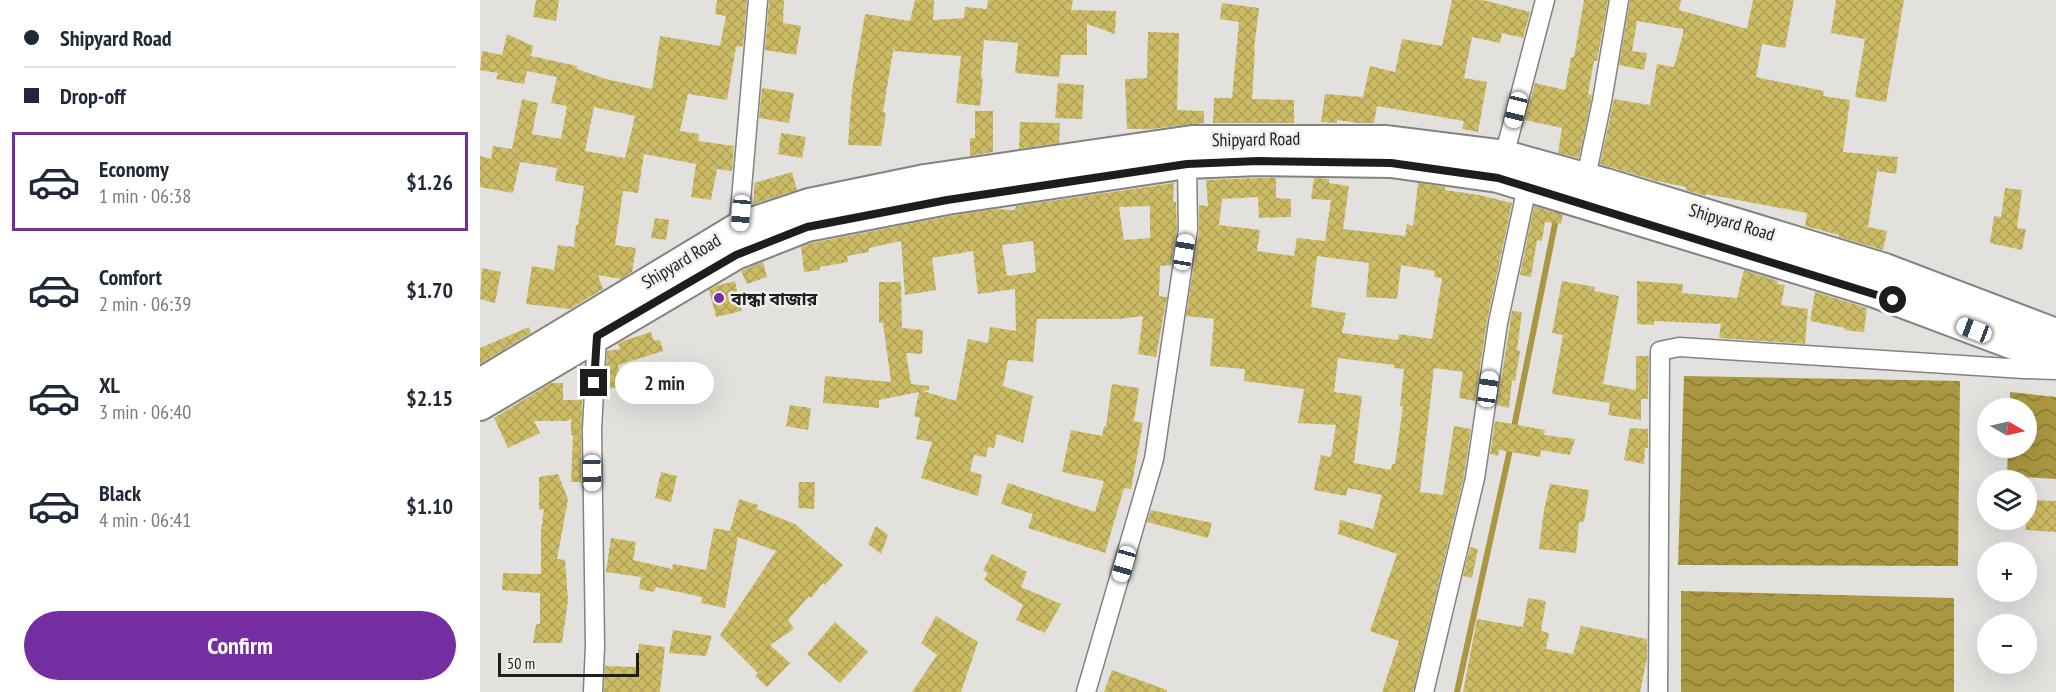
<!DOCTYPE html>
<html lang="en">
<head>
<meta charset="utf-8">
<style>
  :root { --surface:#fff; --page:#f6f6f7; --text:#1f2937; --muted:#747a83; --line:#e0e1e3; --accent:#742ea1 }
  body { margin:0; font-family:"PT Sans Narrow","Noto Sans Bengali",sans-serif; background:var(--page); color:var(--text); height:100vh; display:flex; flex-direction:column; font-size:22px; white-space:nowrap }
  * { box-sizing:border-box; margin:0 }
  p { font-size:20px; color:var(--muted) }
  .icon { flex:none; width:33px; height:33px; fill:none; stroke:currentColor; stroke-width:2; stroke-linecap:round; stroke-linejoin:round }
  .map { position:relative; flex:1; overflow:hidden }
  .side { display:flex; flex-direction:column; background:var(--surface); width:480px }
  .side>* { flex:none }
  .guide { display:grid; align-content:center; height:132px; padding:0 24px; background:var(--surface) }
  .needle { width:39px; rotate:99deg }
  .fabs { position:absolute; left:1497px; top:398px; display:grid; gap:12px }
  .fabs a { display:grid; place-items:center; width:60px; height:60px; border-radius:50%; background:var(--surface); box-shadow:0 6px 24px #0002; font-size:30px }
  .scale { position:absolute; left:18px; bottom:15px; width:141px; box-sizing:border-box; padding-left:6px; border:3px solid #1d1d1c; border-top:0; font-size:16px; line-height:21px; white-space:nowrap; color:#1d1d1c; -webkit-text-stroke:4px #efefeb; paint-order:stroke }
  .end { position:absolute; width:27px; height:27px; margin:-14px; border:8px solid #1d1d1c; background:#fff; box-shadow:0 0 0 3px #fff }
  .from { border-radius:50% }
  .bubble { position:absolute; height:42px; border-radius:21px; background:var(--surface); box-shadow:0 6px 24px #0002; font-size:20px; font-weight:600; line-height:42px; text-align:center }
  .car { position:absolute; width:18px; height:36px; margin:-18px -9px; border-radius:8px; box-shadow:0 0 4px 2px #0007; background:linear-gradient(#fff 24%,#345 0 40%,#fff 0 76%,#345 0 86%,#fff 0) }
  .guide b { display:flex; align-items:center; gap:21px; height:57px; font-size:22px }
  .guide b+b { border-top:2px solid var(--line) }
  .guide i { width:15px; height:15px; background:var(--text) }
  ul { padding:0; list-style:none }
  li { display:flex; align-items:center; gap:18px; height:99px; margin:0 12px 9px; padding:0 12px; border:3px solid transparent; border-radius:0px }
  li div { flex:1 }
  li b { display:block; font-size:22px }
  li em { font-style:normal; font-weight:600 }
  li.selected { border-color:var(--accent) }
  li>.icon { width:54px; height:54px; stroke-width:1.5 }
  .cta { display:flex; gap:12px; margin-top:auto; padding:12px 24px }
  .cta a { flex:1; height:69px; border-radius:36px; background:var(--accent); color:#fff; font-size:24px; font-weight:600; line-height:69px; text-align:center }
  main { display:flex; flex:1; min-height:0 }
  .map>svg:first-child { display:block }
  .water { fill:url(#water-waves) }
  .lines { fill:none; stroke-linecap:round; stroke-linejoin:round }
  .stream { stroke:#a99841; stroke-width:6 }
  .building { fill:url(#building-cross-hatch); fill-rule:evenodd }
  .street-casing { stroke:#838380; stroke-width:21 }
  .primary-casing { stroke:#838380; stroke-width:32 }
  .street { stroke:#fff; stroke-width:18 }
  .primary { stroke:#fff; stroke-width:28 }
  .route { stroke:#1d1d1c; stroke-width:8 }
  .poi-dot { fill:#742ea1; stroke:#efefeb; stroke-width:2 }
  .labels { text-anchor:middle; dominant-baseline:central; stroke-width:5; stroke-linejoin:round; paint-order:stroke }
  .street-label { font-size:18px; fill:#1d1d1c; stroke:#efefeb }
  .poi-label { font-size:18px; font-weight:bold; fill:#1d1d1c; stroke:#efefeb; text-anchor:start }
</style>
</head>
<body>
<main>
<section class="side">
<div class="guide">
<b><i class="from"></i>Shipyard Road</b>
<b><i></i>Drop-off</b>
</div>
<ul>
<li class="selected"><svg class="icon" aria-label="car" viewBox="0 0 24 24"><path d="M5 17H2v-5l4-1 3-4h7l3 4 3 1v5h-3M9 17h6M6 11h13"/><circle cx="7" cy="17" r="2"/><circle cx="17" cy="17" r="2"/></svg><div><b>Economy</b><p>1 min · 06:38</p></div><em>$1.26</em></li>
<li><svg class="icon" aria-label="car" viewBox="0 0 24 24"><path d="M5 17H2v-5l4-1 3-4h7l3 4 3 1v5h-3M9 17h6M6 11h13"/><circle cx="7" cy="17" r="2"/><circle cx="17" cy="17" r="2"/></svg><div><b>Comfort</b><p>2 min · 06:39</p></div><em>$1.70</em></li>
<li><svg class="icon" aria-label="car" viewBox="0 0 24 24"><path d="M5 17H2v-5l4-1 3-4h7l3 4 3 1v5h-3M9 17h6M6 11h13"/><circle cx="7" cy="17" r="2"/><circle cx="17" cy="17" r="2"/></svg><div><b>XL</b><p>3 min · 06:40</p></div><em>$2.15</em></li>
<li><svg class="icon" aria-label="car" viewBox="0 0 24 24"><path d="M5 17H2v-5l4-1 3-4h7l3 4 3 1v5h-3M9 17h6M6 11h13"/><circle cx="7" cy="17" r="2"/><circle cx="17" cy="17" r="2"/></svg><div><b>Black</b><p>4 min · 06:41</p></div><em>$1.10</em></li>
</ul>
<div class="cta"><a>Confirm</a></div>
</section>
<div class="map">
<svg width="1576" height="692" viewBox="0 0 1576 692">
  <defs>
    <pattern id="water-waves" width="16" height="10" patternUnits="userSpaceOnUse" patternTransform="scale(1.5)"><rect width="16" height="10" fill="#a99841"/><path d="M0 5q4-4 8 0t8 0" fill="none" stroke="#897b36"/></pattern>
    <pattern id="building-cross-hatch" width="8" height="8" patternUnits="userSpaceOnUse" patternTransform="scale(1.5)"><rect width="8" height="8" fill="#cdbc66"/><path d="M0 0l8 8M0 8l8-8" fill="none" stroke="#b0a158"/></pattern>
  </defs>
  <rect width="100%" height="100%" fill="#e2e1de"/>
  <path class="water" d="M1204,376L1480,381L1478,566L1198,565Z
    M1530,392L1576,397V479L1527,476L1528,447H1546V408H1530Z
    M1201,591L1474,598V692H1201Z"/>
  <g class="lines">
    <path class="stream" d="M1033,432L1079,204
      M977,692L1031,445"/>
  </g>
  <path class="building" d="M56,0H79L76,21L53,17Z
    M237,0H267L263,46L256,47L247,100L208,94L200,131L219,134L218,141L254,146L252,171L237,169L231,200L211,197L216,164L164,154L158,193L143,191L135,245L156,248L152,272L141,279L118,275L123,289L90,309L46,304L52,266L74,270L78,245L94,247L96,225H98L104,186L75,181L77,168L40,162L33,193L0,187V156L11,159L13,146L32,149L42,99L58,103L52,134L81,139L87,106L71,103L77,77L47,71L44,84L16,79L18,73L0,70L2,51L22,55L27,34L53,46L51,56L97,66V69L126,79L172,89L180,36L240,46L246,16L235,14ZM114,107L155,116L145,158L105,151Z
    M289,0H304L303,23L321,26L316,55L285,50Z
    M435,0H454L453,20L484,18L485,7L507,9L508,0H593L591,10L636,11L635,34L607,24V55H581L579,77L535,73L538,43L504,40L501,78H503L500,106L476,103L481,56L413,51L403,112L406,113L401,146L368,145L372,90L385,14L430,21Z
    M972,0H1003L1050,12L1043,38L1022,33L1020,43L992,37L984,78L1007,82L998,132L982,129L984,121L897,106L894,123H878L857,120V123L841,122L845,94L883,97L890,66L915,72L922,39L962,46Z
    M1104,0H1128L1117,61H1114L1108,94L1112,95L1099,158L1078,153L1082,128L1045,120L1055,83L1085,90L1091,57H1094Z
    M1150,0H1201L1199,10L1267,29L1273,0H1314L1305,48L1282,44L1276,77L1344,91L1343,96L1370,100L1363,152L1418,157L1416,174L1397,171L1388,227L1407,231L1403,250L1359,237V235L1325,226L1327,213L1226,194V196L1206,190V187L1177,181L1120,164L1134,99L1170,105L1177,64L1194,67L1203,34V29L1157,21L1152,51L1167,53L1164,70L1139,65Z
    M1356,0H1424L1406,102L1375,97L1385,39L1351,33Z
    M742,3L779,8L774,49H775L772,99L814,100V123H733L734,98H752L759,22L740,19Z
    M668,32L699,33L697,110L724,111V123L671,129H647L645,79L667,78Z
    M578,83L604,85L602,119L575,118Z
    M282,88L314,93L309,123L279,118Z
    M495,111H513V152L490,156V138H495Z
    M540,122L580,123L579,143L539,149Z
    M301,133L326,137L322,158L298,154Z
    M312,172L317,190L274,204V183Z
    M778,178H796V198L811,199V217L779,218L778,197L742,199L739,225L780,230L777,251L814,256L817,238L845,241L851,200L831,199L834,178L849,179V183L869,186L863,229L925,236L927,224L933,226L938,183L965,187V190L999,195L1032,203L1007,321L995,401L979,398L983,372L954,368L940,492L963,495L974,426L991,429L984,476L933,692H902L919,641L890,631L917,554L858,534L860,520L893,529L902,495L868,488L866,496L834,490L841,455L851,457L856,425L818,423L824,389L764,381L765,369L730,366L734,319L706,316L719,231V205L728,206L726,180ZM837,256L889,263L886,297L917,299L921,265L955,271L954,277L962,278L952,339L919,334L918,340L862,333L866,313L831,307ZM858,358L914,365V368L924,369L920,406H923L915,464H912L911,470L874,463L882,396L854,392Z
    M694,183L693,202H696L697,228L691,265L680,266L679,296L687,297L676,357L658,354L663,316L640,319H557L553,362L528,360L523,386L553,396L543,443L517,434L514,448L508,447L506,457L494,455L490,471L502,475L498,496L441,478L452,442L436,439L440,418L434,416L439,392L399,400V408L343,403L345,376L411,382L403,323H399V282H421L422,328L443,330L442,354L426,353L431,384L449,386V390L443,391L476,401L488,339L508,343L510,327L536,331L535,289L498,294L493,251L452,258L456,290L425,295L421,241L389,248V252L367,256L368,262L340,267V270L324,272L321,247L332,243L470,216L515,209L535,210L536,206ZM670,206V238L644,240L639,207ZM553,241L556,272L527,276L522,245Z
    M1525,188L1542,190L1537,228L1546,229L1542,250L1510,243L1514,216L1521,217Z
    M1054,206L1083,215L1081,224L1065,222L1062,241L1057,240L1051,277L1040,275Z
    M175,218L189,220L186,240L171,238Z
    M283,262L287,277L267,284L261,271Z
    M2,268L21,272L15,303L0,299Z
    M1264,270L1298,281L1297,284L1305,285L1301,305L1328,309L1325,344L1239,338L1241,324L1174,321V325L1157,324V281L1203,284L1202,293L1257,298Z
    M255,281L262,311L236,317L229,290L236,286Z
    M1082,281L1115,287L1114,291L1139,296L1123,384L1156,390V356H1169L1168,399H1161V420L1128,415L1130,403L1072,394L1083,335L1072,333Z
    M1335,292L1387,308L1384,332L1364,330L1365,328L1330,321Z
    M1032,311L1042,312L1037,350L1040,351L1035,381L1032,380L1029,408L1017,405Z
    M49,327L51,333L0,364V348Z
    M171,332L174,341L180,340L183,351L138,365L142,386L128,389L126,379L127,351L140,349L138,344L143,341Z
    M71,383H83V400H102L101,482H91L93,435H91V419L87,421H54L60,433L28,448L14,418Z
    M632,384L659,388L654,421L663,423L651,489L644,488L625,553L548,528L553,514L521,504L528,483L615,512L624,481L582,472L591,430L622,436L624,426L626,427Z
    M310,405L331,408L328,430L306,426Z
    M1015,421L1065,430L1064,435L1095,439L1090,455L1061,450L1060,457L1019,450L1018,456L1010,454Z
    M1150,428L1168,429V448H1165L1164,464L1144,460Z
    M181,472L197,476L191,502L175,498Z
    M78,474L88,499L77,559L85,560L88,600L82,643H53L56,624H60V593L22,590L23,573L61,574V531L64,509L59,510V477Z
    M319,482H335L334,509L318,508Z
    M1070,484L1109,490L1104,522H1099L1096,553L1059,549L1064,510Z
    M259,499L278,505L277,509L315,524L363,565L345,585L343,583L331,598L329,596L308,620L314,629L290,645L310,663L287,687L275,676L278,673L240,635L296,551L258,537L245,608L221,603L222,597L176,587L174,592L159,589L161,577L126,572L131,538L156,542L153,560L192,569L193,564L226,570L234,528L250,531Z
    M1546,500L1576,501V532L1546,530Z
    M671,510L732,523L728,538L667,522Z
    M396,526L408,535L401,554L388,544Z
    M990,547L998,549L992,578L983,576Z
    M512,554L547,572L541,587L581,604L565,633L536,620L543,605L504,580L508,573L503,570Z
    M1048,598L1066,601L1061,631L1069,633L1066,649L1093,654L1101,626L1167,639V658L1160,692H983L997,619L1043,627Z
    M456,616L498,642L481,692H432L457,655L441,643Z
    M355,622L388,652L360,683L327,654Z
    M193,630L232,636L226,656L189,653Z
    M159,644L185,647L180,692H124L125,666L156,667Z
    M632,670L687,690V692H624Z"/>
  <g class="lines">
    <g class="street-casing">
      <path id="street" d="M1022,164L1065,0
        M1104,187L1122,101L1139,0
        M258,235L278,0
        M113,692L115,646L112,430L117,336
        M606,692L674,459L708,229L707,164
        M944,692L995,478L1018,323L1047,187
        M1178,692L1180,351L1199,347L1544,369L1576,370"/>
    </g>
    <g class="primary-casing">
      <path id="primary" d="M0,383L260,226L329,203L445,179L712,140H905L1025,155L1126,183L1405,268L1576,333
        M0,406L256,255L327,227L467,200L707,164L778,161L911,163L1018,178L1392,292L1576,361"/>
    </g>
    <use href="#street" class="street"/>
    <use href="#primary" class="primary"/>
  </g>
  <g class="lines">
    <path class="route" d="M114,383L117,336L256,255L327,227L467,200L707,164L778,161L911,163L1018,178L1413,300"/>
  </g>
  <circle class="poi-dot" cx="239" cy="298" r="6"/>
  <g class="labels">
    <g class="street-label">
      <text transform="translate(776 139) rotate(-1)">Shipyard Road</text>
      <text transform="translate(1252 222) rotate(17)">Shipyard Road</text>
      <text transform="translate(201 261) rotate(-31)">Shipyard Road</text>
    </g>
    <g class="poi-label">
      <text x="251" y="298">বান্ধা বাজার</text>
    </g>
  </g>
</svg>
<div class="fabs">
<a><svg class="needle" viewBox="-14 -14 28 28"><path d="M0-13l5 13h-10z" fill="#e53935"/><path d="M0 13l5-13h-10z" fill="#747a83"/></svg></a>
<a><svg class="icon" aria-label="layers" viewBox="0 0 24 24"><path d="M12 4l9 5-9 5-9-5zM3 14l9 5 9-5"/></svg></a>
<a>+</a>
<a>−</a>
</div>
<div class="scale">50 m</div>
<i class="end from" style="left:1413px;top:300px"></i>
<i class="end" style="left:114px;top:383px"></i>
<div class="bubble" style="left:135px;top:362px;width:99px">2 min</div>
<i class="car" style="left:1036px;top:110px;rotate:194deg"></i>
<i class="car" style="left:261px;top:213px;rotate:185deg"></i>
<i class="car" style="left:704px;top:252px;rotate:9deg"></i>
<i class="car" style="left:1494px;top:330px;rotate:291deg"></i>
<i class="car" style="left:1008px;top:389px;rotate:8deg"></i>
<i class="car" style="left:112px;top:473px;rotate:179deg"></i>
<i class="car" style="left:644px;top:564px;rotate:196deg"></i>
</div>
</main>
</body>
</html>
